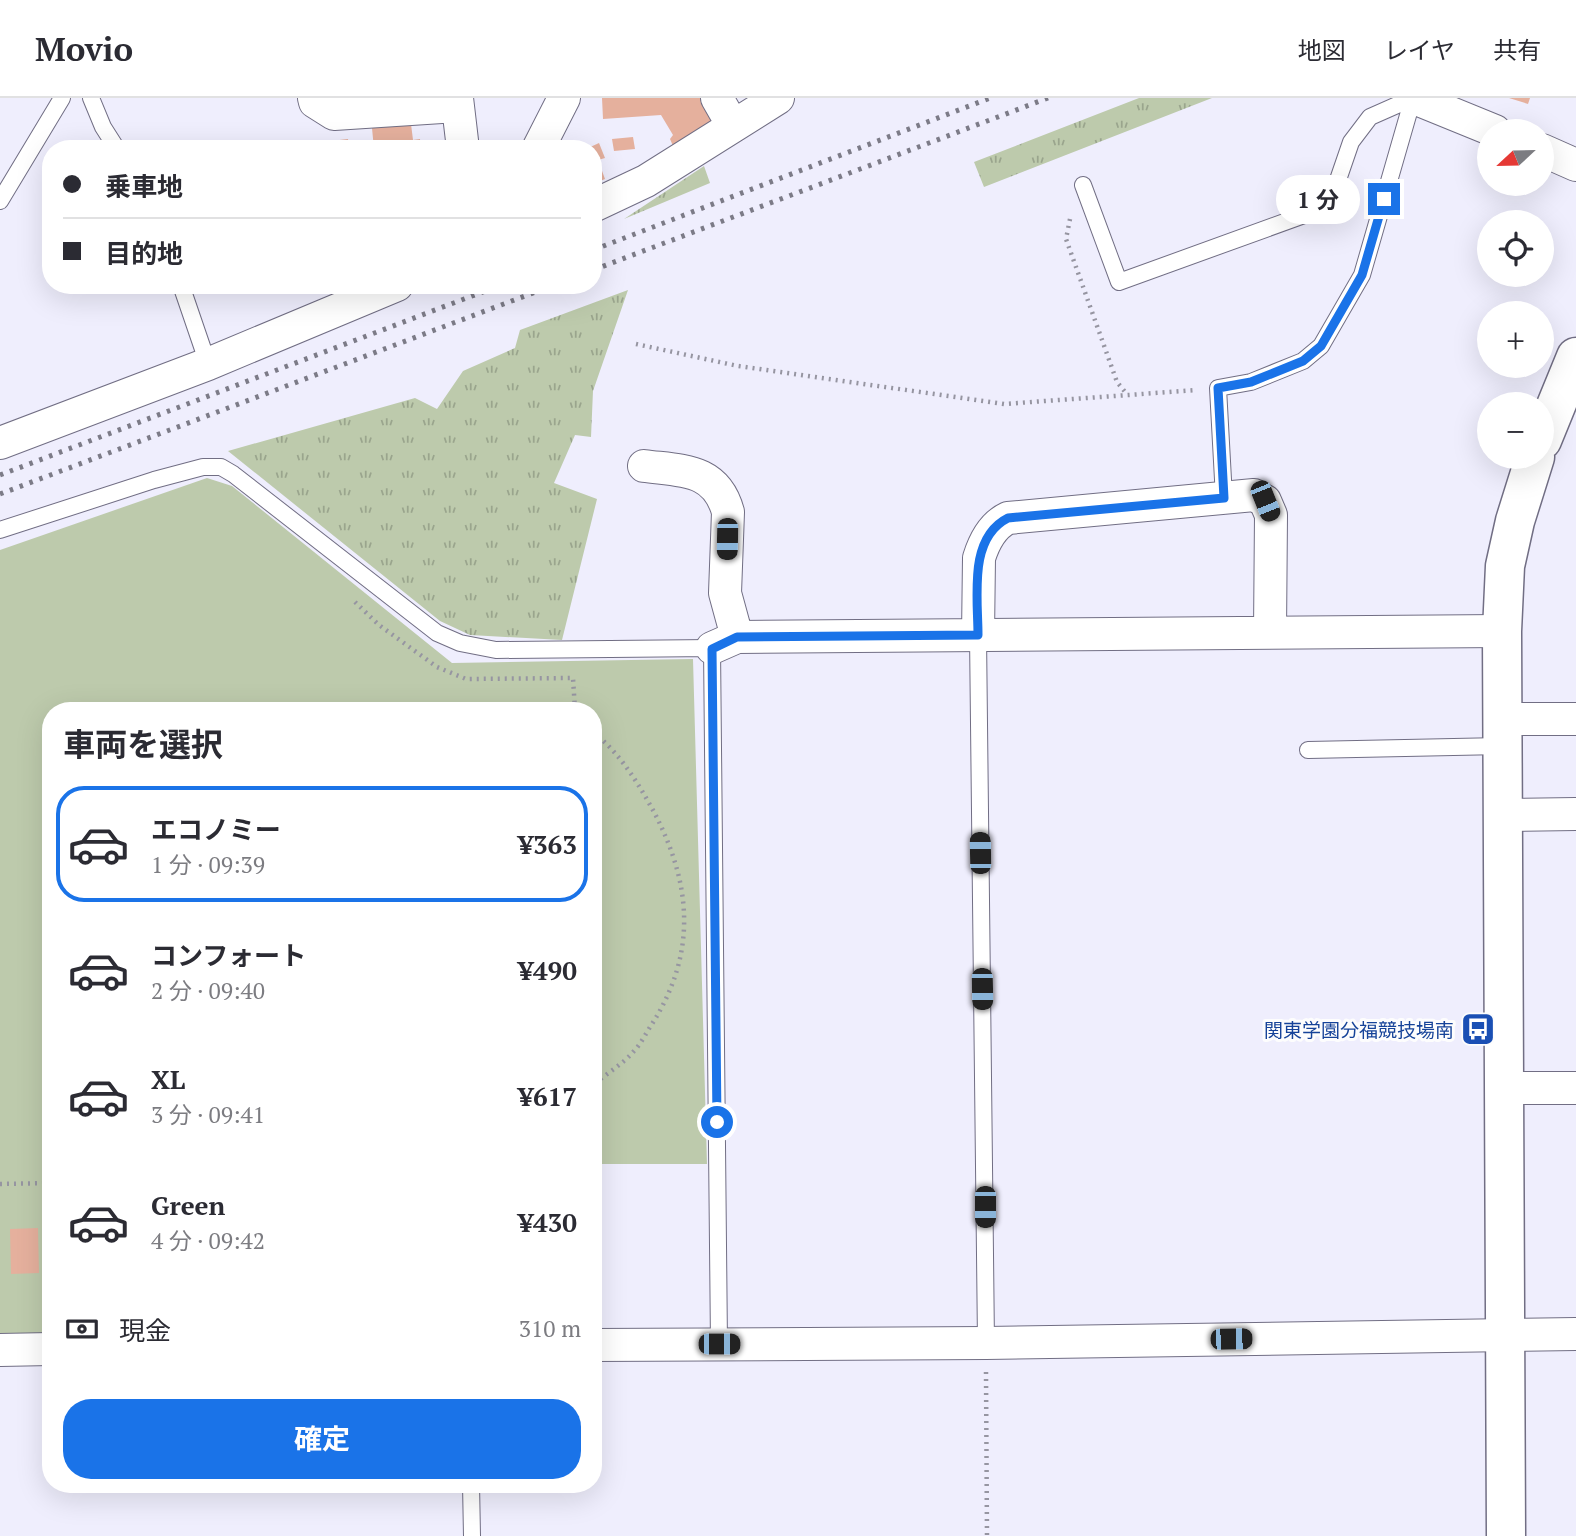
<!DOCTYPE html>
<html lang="ja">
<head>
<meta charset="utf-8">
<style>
  :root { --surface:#fff; --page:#f7f7f7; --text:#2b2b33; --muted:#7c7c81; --line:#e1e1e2; --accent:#1a73e8 }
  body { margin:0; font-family:"PT Serif","Noto Sans JP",serif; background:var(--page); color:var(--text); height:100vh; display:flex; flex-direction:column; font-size:26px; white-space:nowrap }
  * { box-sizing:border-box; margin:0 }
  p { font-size:23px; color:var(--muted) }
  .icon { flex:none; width:38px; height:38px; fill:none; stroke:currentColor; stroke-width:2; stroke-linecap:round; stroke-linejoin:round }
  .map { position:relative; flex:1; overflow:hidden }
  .sheet { position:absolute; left:42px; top:604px; width:560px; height:791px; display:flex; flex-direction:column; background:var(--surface); border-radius:28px; box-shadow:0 7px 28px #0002 }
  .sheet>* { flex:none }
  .hud { position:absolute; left:42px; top:42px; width:560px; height:154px; border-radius:28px; box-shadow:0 7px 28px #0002; display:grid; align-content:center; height:154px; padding:0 21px; background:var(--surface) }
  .needle { width:46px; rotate:248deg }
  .controls { position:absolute; left:1477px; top:21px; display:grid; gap:14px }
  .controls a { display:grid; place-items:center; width:77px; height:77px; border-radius:50%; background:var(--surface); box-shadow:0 7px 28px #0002; font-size:35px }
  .end { position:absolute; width:32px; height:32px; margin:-16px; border:9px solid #1a73e8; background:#fff; box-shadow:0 0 0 4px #fff }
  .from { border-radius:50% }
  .bubble { position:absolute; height:49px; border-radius:24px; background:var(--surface); box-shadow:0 7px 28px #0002; font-size:23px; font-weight:700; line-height:49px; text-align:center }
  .car { position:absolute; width:21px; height:42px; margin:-21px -10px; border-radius:9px; box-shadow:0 0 5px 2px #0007; background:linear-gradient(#222 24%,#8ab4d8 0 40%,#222 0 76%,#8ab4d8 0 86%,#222 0) }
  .hud b { display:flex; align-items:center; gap:24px; height:66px; font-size:26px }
  .hud b+b { border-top:2px solid var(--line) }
  .hud i { width:18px; height:18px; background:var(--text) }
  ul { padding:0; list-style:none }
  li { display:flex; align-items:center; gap:21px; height:116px; margin:0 14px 10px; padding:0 7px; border:4px solid transparent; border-radius:28px }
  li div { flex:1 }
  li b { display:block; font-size:26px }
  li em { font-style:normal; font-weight:700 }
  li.active { border-color:var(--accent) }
  li>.icon { width:63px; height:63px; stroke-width:1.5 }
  h2 { padding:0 21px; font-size:32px; line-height:84px }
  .pay { display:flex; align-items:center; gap:18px; height:77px; padding:0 21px; font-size:26px }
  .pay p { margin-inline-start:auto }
  .primary-button { display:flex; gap:14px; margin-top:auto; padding:14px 21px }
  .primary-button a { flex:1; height:80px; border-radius:28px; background:var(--accent); color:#fff; font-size:28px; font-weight:700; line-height:80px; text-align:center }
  header { display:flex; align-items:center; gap:42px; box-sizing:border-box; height:98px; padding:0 35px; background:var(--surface); border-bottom:2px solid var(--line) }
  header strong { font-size:33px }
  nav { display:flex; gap:38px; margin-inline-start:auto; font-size:24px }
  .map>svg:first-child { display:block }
  .grass { fill:url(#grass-tufts) }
  .pitch { fill:#bdcaac }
  .building { fill:#e5b09d }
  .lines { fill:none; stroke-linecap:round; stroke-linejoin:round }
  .lane-casing { stroke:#716e84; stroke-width:18 }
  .street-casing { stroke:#716e84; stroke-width:34 }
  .secondary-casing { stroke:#716e84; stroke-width:41 }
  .path { stroke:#9695a1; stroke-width:4.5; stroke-dasharray:2 5; stroke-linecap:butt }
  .lane { stroke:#fff; stroke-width:16 }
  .street { stroke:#fff; stroke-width:32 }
  .secondary { stroke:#fff; stroke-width:38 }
  .rail { stroke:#7c7b87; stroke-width:5; stroke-dasharray:3.5 7; stroke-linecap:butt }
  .route { stroke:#1a73e8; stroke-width:9 }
  .labels { text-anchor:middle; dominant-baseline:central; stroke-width:6; stroke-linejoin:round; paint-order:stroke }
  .transit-label { font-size:19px; fill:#164399; stroke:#fdfdfd; text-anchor:end }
</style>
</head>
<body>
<header>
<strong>Movio</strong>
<nav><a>地図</a><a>レイヤ</a><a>共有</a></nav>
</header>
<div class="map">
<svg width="1576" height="1438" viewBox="0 0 1576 1438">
  <defs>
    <pattern id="grass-tufts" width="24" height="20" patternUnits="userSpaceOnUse" patternTransform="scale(1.75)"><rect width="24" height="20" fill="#bdcaac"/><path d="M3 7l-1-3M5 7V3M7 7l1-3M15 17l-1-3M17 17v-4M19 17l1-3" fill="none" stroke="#9aa58d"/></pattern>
  </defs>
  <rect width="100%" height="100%" fill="#efeefd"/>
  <path class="grass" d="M1139,0H1212L984,89L974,64Z
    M704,68L710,85L624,121Z
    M628,192L593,293L591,339L575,337L554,385L597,401L562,542L470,537L440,523L228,353L415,300L437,311L463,273L515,250L520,232Z"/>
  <path class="pitch" d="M207,380L232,388L452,565L693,561L707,1066H593V612H51V1235H0V452Z"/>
  <path class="building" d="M602,0H700L713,22L673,48L670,41L673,37L661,17L603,21Z
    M1509,0H1530L1528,6Z
    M411,26L413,42L420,41L421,51H374L372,30Z
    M633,39L635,51L614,53L612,41Z
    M348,41L349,48L366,46V51H306L305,46Z
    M599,45L605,60L598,62L605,81L593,86V51H586Z
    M38,1130L39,1175L11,1176L10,1131Z
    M46,1130H51V1176H47Z"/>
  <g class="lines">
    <g class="lane-casing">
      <path id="lane" d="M91,0L103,29L117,51
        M1083,87L1119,184L1329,108L1351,44L1370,19L1413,0
        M0,103L62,0
        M181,187L208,266
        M1224,400L1218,290L1251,284L1303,263L1321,248L1362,177L1413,0
        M0,432L154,382L203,369H221L233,376L437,535L460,545L496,552L712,550L719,1246
        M978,537L986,1245
        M1308,652L1502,648
        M471,1386L472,1438"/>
    </g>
    <g class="street-casing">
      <path id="street" d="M314,0L315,4L334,16L457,8
        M457,0L463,51
        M717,0L733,28
        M1414,0L1495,33
        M538,51L564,0
        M1542,52L1576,67
        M593,108L646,83L778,0
        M0,345L208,266L397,187
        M644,368C682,373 716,370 728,414L725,495L737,539
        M978,537L979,460C984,444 993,427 1008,420L1254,397L1265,403L1271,417L1270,534
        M712,550L737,539L1502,533
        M1502,621H1576
        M1502,717L1576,716
        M1503,990H1576
        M593,1247L986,1245L1576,1236
        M0,1252L51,1251"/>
    </g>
    <g class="secondary-casing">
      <path id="secondary" d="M1542,342L1576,259
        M1506,1438L1502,533L1505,468L1515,423L1535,359"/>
    </g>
    <path class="path" d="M1070,121L1066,141L1117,284L1126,295
      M636,246L738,268L1004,306L1197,292
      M355,504L379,527L437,569L466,581L573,580L575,612
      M593,634C620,655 638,685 654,714C692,787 697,855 652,926C646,935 641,946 634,953C623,966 606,976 593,987
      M0,1086L51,1085
      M986,1274L987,1438"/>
    <use href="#lane" class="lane"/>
    <use href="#street" class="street"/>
    <use href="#secondary" class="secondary"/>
    <path class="rail" d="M593,152L990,0
      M593,172L1048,0
      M0,377L501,187
      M0,396L554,187"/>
  </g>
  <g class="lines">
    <path class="route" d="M717,1024L712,551L737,539L978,537C978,499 968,440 1008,420L1224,400L1218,290L1251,284L1303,263L1321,248L1362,177L1384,101"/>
  </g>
  <defs>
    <g id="bus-square" transform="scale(1.75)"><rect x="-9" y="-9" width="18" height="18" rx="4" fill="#1a4fb4" stroke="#fdfdfd"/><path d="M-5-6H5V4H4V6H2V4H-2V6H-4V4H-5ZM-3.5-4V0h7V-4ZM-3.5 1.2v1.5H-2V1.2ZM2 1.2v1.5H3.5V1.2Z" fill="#fff"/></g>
  </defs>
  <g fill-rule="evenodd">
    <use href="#bus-square" x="1478" y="931"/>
  </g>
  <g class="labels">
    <g class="transit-label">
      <text x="1454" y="931">関東学園分福競技場南</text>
    </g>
  </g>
</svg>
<div class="controls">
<a><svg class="needle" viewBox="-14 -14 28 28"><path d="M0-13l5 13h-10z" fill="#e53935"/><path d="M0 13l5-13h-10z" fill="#7c7c81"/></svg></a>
<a><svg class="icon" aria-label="locate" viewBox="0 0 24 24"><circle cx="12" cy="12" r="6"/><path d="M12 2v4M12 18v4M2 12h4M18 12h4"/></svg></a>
<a>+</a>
<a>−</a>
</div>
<i class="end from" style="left:717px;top:1024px"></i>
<i class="end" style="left:1384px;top:101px"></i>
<div class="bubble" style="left:1276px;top:77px;width:84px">1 分</div>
<i class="car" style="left:1265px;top:403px;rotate:158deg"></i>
<i class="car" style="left:727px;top:441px;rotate:181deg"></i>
<i class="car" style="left:980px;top:755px;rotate:359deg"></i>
<i class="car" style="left:982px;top:891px;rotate:179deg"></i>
<i class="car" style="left:985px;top:1109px;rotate:180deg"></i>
<i class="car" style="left:1231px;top:1241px;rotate:89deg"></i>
<i class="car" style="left:719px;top:1246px;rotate:90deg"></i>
<div class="hud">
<b><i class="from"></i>乗車地</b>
<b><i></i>目的地</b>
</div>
<section class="sheet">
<h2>車両を選択</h2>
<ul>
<li class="active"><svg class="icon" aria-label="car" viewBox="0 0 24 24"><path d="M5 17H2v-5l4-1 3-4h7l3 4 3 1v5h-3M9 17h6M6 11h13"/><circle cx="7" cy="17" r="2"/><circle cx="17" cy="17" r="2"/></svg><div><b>エコノミー</b><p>1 分 · 09:39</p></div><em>¥363</em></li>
<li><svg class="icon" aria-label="car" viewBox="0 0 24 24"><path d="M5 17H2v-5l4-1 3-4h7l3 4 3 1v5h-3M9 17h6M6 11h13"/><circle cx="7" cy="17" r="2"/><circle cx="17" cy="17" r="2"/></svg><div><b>コンフォート</b><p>2 分 · 09:40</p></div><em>¥490</em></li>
<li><svg class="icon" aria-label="car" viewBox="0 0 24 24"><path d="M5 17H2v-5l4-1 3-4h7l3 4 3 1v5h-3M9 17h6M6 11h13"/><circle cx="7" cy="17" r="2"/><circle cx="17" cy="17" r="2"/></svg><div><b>XL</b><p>3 分 · 09:41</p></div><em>¥617</em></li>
<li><svg class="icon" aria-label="car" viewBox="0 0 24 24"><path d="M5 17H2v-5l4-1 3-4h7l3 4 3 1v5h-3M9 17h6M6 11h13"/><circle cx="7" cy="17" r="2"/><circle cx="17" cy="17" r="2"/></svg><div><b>Green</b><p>4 分 · 09:42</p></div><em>¥430</em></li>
</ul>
<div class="pay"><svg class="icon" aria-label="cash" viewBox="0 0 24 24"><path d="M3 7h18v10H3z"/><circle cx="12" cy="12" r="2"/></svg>現金<p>310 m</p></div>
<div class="primary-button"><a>確定</a></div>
</section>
</div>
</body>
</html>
